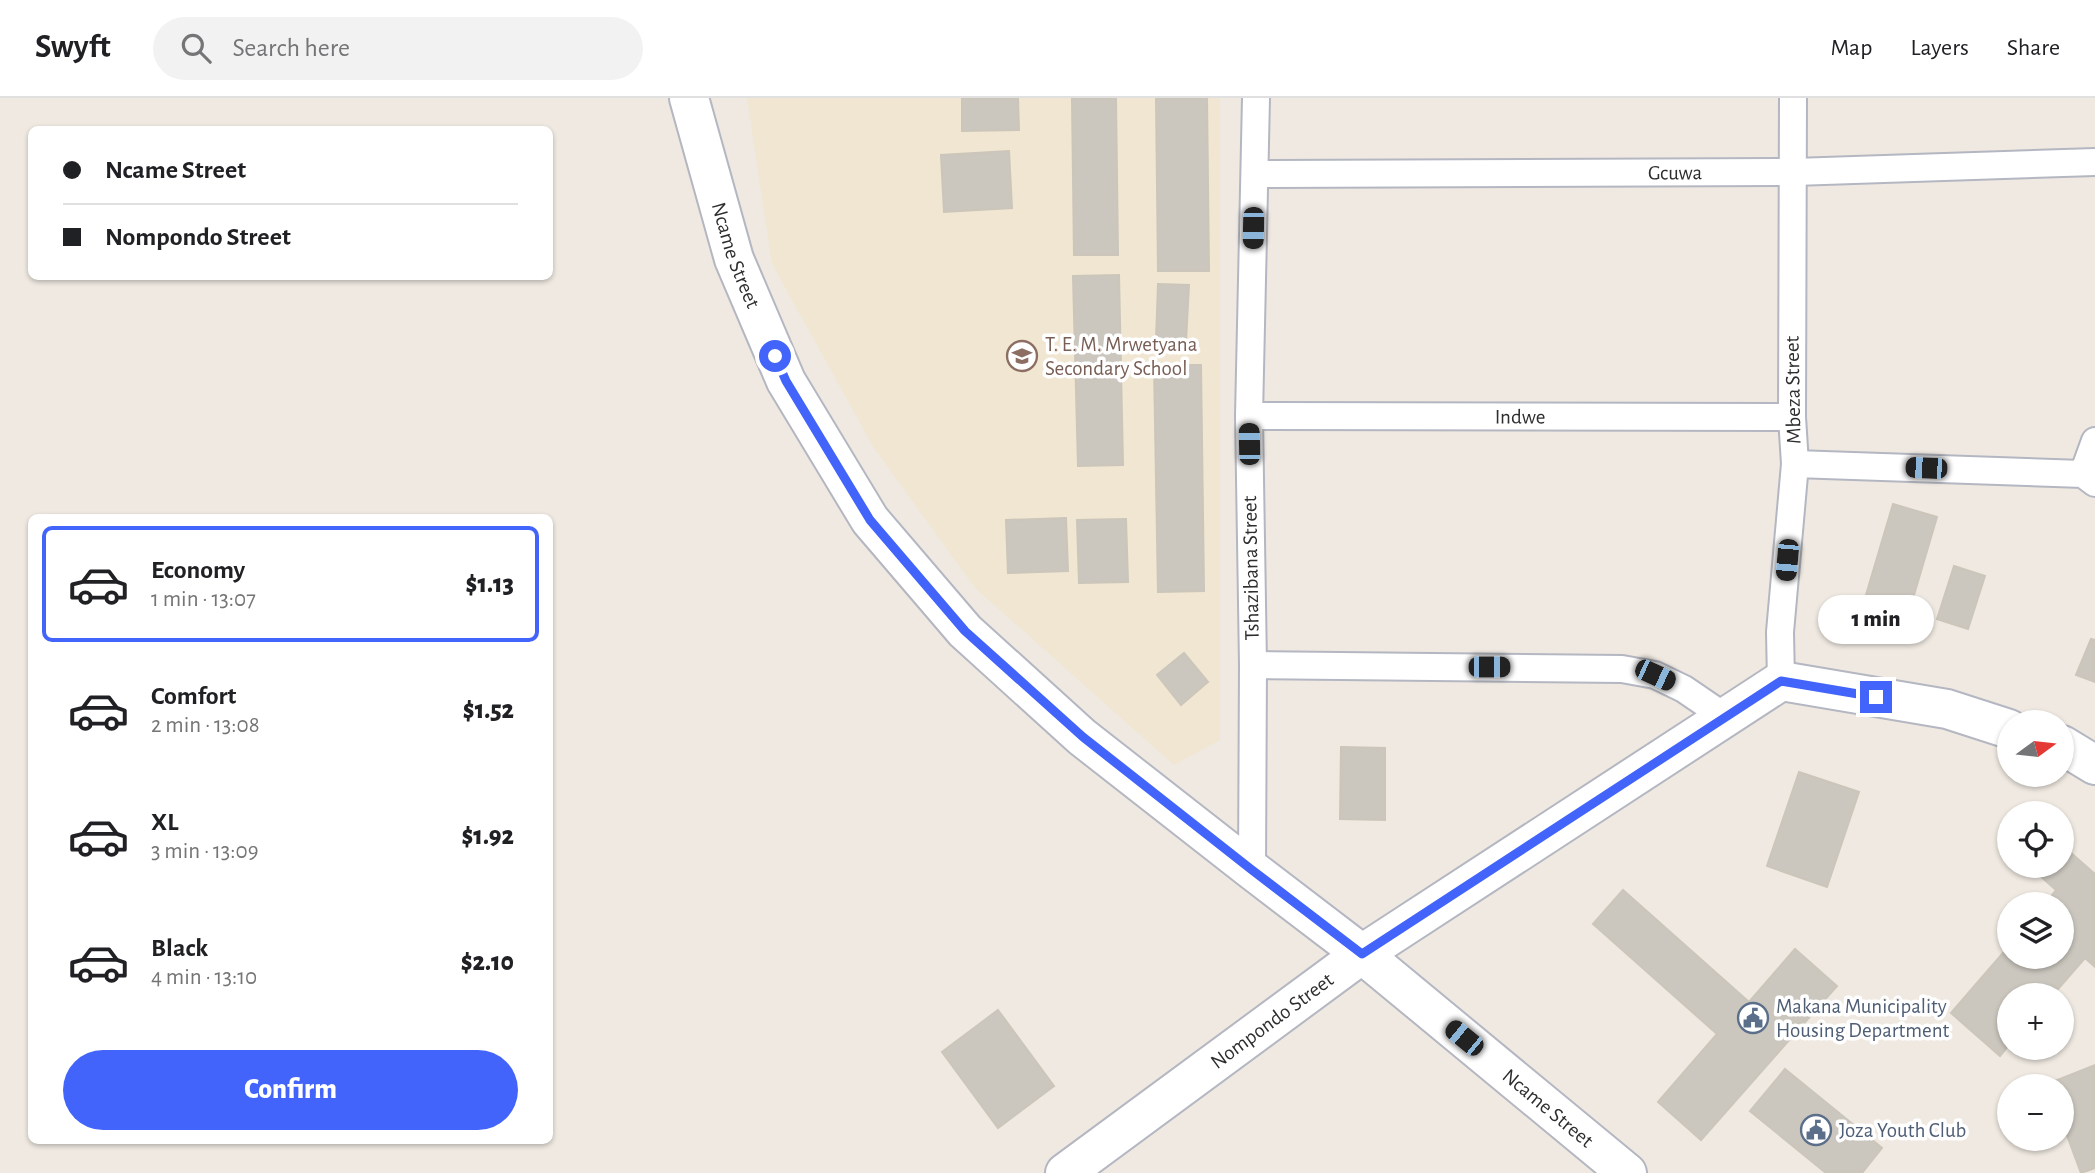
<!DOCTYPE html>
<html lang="en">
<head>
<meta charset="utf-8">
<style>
  :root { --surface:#fff; --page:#f2f2f2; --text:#202124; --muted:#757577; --line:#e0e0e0; --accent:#4264fb }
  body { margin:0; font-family:"Alegreya Sans",sans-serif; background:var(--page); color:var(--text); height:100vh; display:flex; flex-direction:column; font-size:26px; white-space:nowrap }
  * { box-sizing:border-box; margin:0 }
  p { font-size:23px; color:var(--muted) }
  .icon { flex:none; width:38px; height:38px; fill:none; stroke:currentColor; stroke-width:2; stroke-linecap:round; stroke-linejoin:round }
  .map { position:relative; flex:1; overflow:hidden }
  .panel { position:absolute; left:28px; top:416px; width:525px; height:630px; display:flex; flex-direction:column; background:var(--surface); border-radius:10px; box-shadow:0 2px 5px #0004 }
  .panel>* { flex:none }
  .hud { position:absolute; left:28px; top:28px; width:525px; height:154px; border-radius:10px; box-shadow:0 2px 5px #0004; display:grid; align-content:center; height:154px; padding:0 35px; background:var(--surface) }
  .needle { width:46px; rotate:75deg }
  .buttons { position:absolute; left:1997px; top:612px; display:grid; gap:14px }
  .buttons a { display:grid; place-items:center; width:77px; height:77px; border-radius:50%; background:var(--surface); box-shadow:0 2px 5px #0004; font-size:35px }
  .end { position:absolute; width:32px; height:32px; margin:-16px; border:9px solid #4264fb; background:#fff; box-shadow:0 0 0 4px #fff }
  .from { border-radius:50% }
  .bubble { position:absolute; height:49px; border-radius:24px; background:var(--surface); box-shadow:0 2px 5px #0004; font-size:23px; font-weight:800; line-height:49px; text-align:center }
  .car { position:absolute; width:21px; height:42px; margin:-21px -10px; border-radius:9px; box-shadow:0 0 5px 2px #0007; background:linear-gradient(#222 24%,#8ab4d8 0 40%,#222 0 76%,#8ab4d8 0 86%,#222 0) }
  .hud b { display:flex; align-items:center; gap:24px; height:66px; font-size:26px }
  .hud b+b { border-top:2px solid var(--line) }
  .hud i { width:18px; height:18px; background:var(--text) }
  ul { padding:12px 0 0; list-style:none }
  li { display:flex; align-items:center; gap:21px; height:116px; margin:0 14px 10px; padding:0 21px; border:4px solid transparent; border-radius:10px }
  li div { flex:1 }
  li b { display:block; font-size:26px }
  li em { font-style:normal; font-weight:800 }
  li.active { border-color:var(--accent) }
  li>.icon { width:63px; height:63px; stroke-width:1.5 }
  .button { display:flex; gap:14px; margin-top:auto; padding:14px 35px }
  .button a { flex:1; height:80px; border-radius:42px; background:var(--accent); color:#fff; font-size:28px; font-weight:800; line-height:80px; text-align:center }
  header { display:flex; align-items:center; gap:42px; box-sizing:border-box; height:98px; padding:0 35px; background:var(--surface); border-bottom:2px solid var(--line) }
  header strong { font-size:33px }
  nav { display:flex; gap:38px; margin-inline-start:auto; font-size:24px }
  .search { width:490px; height:63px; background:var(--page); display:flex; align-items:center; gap:18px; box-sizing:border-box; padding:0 24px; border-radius:38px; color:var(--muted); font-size:26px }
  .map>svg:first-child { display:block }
  .education { fill:#f0e6d1 }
  .building { fill:#cbc7bf; stroke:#cbc5ba; stroke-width:2 }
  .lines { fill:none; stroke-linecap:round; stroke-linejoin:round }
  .street-casing { stroke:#b4b7c1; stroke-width:30 }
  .secondary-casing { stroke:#b4b7c1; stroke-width:42 }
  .street { stroke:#fff; stroke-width:26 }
  .secondary { stroke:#fff; stroke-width:38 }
  .route { stroke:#4264fb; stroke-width:9 }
  .labels { text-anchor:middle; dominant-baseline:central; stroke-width:7; stroke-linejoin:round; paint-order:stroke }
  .street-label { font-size:21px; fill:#2e2e2e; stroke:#fff }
  .education-label { font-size:21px; fill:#785e54; stroke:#fff; text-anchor:start }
  .service-label { font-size:21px; fill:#4e5e75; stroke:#fff; text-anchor:start }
</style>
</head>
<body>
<header>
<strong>Swyft</strong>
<div class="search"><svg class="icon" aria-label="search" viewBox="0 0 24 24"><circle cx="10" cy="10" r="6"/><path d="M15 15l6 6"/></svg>Search here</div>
<nav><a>Map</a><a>Layers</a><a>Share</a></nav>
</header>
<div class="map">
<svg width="2095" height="1075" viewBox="0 0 2095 1075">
  <rect width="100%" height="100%" fill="#efe9e1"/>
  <path class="education" d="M747,0H1220V642L1174,667L975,490L874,350L772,166Z"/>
  <path class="building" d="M962,0H1018L1019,32L962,33Z
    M1072,0H1116L1118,157H1074Z
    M1156,0H1207L1209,173H1158Z
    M1009,53L1012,110L944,114L941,57Z
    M1119,177L1123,367L1078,368L1073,178Z
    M1158,186L1189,187L1186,243L1156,242Z
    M1154,267H1201L1204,493L1158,494Z
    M1893,406L1937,419L1904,531L1860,517Z
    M1066,420L1068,473L1008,475L1006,422Z
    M1126,421L1128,484L1079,485L1077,422Z
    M1954,468L1985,478L1968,531L1937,521Z
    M2091,541L2095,542V584L2076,577Z
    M1184,555L1208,584L1181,607L1157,577Z
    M1341,649L1385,650V722L1340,721Z
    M1799,674L1859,694L1827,789L1767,768Z
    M2062,747L2095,776V869L2085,860L2052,898H2009V947L2000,958L1951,915L2009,848V859H2062V807H2044L2056,792L2029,768H2062Z
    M1623,792L1749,904L1795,851L1837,888L1701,1042L1658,1004L1717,936L1593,826Z
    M998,912L1054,988L998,1030L942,954Z
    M2095,967V1070L2081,1075L2062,1024V989H2048L2047,986Z
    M1785,971L1882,1050L1862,1075H1826L1750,1013Z"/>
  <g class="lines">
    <g class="street-casing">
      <g id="street">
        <path id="s1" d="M1255,76L1794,74L2095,64"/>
        <path id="s2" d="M1249,318L1792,319"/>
        <path d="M1795,366L2083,376L2095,385"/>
        <path d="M2083,376L2095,343"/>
        <path d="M1253,567L1622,571L1655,577L1684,591L1725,619"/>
        <path d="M1781,583L1780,534L1795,366L1792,319L1793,0"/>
        <path d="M1252,772L1253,567L1249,318L1256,0"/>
      </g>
    </g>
    <g class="secondary-casing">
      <g id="secondary">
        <path id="s3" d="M689,0L734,161L786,283L870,422L965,533L1082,639L1252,772L1362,856L1627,1075"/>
        <path d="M2062,647L2095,667"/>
        <path id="s4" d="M1065,1075L1362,856L1781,583L1947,611L2009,631"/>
      </g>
    </g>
    <use href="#street" class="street"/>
    <use href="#secondary" class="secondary"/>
  </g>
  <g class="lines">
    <path class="route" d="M775,258L786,283L870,422L965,533L1083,639L1252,772L1362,856L1781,583L1876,599"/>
  </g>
  <defs>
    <g id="school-ring" transform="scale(1.575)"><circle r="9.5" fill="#fff" stroke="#8d6e63" stroke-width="1.5"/><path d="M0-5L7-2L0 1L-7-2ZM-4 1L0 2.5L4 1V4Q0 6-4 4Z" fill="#8d6e63"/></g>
    <g id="civic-ring" transform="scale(1.575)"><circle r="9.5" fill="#fff" stroke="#5c6f8a" stroke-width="1.5"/><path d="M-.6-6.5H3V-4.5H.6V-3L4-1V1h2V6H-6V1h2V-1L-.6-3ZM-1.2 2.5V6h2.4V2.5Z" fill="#5c6f8a"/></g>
  </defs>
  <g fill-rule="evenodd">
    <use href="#school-ring" x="1022" y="258"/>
    <use href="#civic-ring" x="1753" y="920"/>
    <use href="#civic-ring" x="1816" y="1032"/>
  </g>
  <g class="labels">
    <g class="street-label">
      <text stroke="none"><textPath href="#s1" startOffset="420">Gcuwa</textPath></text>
      <text stroke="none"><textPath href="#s3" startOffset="164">Ncame Street</textPath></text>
      <text transform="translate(1793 292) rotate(-91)">Mbeza Street</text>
      <text stroke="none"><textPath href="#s2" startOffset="271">Indwe</textPath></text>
      <text transform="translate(1251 470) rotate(-91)">Tshazibana Street</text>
      <text stroke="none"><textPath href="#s4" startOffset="257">Nompondo Street</textPath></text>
      <text stroke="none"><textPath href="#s3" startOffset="1362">Ncame Street</textPath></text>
    </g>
    <g class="education-label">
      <text x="1045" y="246">T. E. M. Mrwetyana<tspan x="1045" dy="24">Secondary School</tspan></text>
    </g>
    <g class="service-label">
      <text x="1776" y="908">Makana Municipality<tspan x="1776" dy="24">Housing Department</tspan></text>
      <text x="1839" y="1032">Joza Youth Club</text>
    </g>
  </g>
</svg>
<div class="buttons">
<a><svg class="needle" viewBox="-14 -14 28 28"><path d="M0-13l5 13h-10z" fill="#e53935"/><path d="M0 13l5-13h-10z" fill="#757577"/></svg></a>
<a><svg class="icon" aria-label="locate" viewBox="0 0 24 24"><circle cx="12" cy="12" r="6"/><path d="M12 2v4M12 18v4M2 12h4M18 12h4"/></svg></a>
<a><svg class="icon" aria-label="layers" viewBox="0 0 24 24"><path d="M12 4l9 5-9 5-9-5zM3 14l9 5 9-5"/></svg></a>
<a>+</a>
<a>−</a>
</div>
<i class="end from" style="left:775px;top:258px"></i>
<i class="end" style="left:1876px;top:599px"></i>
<div class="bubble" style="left:1818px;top:497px;width:116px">1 min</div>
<i class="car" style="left:1253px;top:130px;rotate:181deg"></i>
<i class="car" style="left:1249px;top:346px;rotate:359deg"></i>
<i class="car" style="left:1926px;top:370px;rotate:272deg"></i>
<i class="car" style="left:1787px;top:462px;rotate:185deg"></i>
<i class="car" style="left:1489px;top:569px;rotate:90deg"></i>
<i class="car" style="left:1655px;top:577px;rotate:115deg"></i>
<i class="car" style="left:1464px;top:940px;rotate:309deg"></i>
<div class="hud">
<b><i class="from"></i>Ncame Street</b>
<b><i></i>Nompondo Street</b>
</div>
<section class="panel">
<ul>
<li class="active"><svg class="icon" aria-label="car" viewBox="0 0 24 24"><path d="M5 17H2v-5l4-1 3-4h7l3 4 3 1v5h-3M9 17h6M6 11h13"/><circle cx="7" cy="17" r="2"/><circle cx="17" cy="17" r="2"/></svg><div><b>Economy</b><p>1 min · 13:07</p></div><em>$1.13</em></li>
<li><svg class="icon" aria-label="car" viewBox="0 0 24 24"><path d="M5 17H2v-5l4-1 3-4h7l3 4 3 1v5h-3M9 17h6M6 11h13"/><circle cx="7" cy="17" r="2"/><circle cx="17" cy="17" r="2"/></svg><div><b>Comfort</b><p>2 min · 13:08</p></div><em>$1.52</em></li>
<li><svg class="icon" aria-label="car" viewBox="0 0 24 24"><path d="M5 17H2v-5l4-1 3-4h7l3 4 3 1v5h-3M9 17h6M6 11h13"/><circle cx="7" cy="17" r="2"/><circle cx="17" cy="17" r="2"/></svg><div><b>XL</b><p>3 min · 13:09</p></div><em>$1.92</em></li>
<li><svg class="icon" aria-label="car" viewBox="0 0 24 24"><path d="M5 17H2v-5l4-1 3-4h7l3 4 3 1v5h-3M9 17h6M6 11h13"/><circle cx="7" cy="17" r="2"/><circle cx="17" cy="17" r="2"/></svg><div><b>Black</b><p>4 min · 13:10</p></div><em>$2.10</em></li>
</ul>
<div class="button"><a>Confirm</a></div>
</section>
</div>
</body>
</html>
